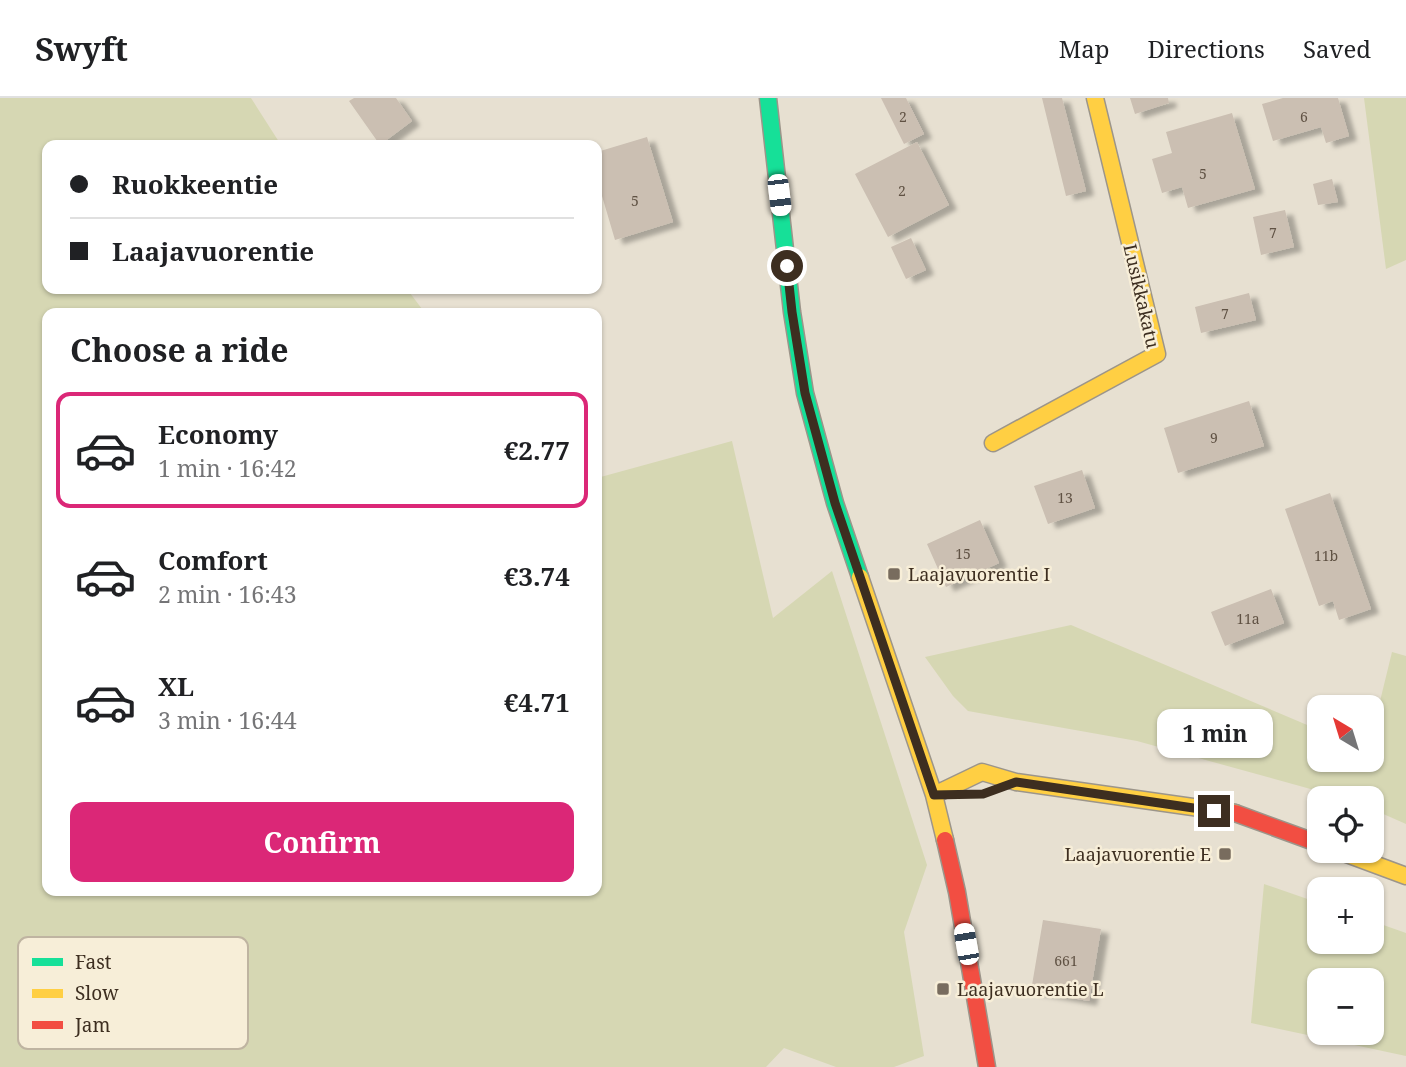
<!DOCTYPE html>
<html lang="en">
<head>
<meta charset="utf-8">
<style>
  :root { --surface:#fff; --page:#f2f2f2; --text:#202124; --muted:#757577; --line:#e0e0e0; --accent:#db2777 }
  body { margin:0; font-family:"Noto Serif",serif; background:var(--page); color:var(--text); height:100vh; display:flex; flex-direction:column; font-size:26px; white-space:nowrap }
  * { box-sizing:border-box; margin:0 }
  p { font-size:23px; color:var(--muted) }
  .icon { flex:none; width:38px; height:38px; fill:none; stroke:currentColor; stroke-width:2; stroke-linecap:round; stroke-linejoin:round }
  .map { position:relative; flex:1; overflow:hidden }
  .drawer { position:absolute; left:42px; top:210px; width:560px; height:588px; display:flex; flex-direction:column; background:var(--surface); border-radius:14px; box-shadow:0 2px 5px #0004 }
  .drawer>* { flex:none }
  .guide { position:absolute; left:42px; top:42px; width:560px; height:154px; border-radius:14px; box-shadow:0 2px 5px #0004; display:grid; align-content:center; height:154px; padding:0 28px; background:var(--surface) }
  .needle { width:46px; rotate:322deg }
  .buttons { position:absolute; left:1307px; top:597px; display:grid; gap:14px }
  .buttons a { display:grid; place-items:center; width:77px; height:77px; border-radius:14px; background:var(--surface); box-shadow:0 2px 5px #0004; font-size:35px }
  .end { position:absolute; width:32px; height:32px; margin:-16px; border:9px solid #3d2e20; background:#fff; box-shadow:0 0 0 4px #fff }
  .from { border-radius:50% }
  .bubble { position:absolute; height:49px; border-radius:14px; background:var(--surface); box-shadow:0 2px 5px #0004; font-size:23px; font-weight:700; line-height:49px; text-align:center }
  .car { position:absolute; width:21px; height:42px; margin:-21px -10px; border-radius:9px; box-shadow:0 0 5px 2px #0007; background:linear-gradient(#fff 24%,#345 0 40%,#fff 0 76%,#345 0 86%,#fff 0) }
  .guide b { display:flex; align-items:center; gap:24px; height:66px; font-size:26px }
  .guide b+b { border-top:2px solid var(--line) }
  .guide i { width:18px; height:18px; background:var(--text) }
  ul { padding:0; list-style:none }
  li { display:flex; align-items:center; gap:21px; height:116px; margin:0 14px 10px; padding:0 14px; border:4px solid transparent; border-radius:14px }
  li div { flex:1 }
  li b { display:block; font-size:26px }
  li em { font-style:normal; font-weight:700 }
  li.current { border-color:var(--accent) }
  li>.icon { width:63px; height:63px; stroke-width:1.5 }
  h2 { padding:0 28px; font-size:32px; line-height:84px }
  .cta { display:flex; gap:14px; margin-top:auto; padding:14px 28px }
  .cta a { flex:1; height:80px; border-radius:14px; background:var(--accent); color:#fff; font-size:28px; font-weight:700; line-height:80px; text-align:center }
  header { display:flex; align-items:center; gap:42px; box-sizing:border-box; height:98px; padding:0 35px; background:var(--surface); border-bottom:2px solid var(--line) }
  header strong { font-size:33px }
  nav { display:flex; gap:38px; margin-inline-start:auto; font-size:24px }
  .map>svg:first-child { display:block }
  .green { fill:#d6d7b3; fill-rule:evenodd }
  .building { fill:#cbbfb2; filter:url(#shadow) }
  .lines { fill:none; stroke-linecap:round; stroke-linejoin:round }
  .fast-casing { stroke:#9c958a; stroke-width:19 }
  .slow-casing { stroke:#9c958a; stroke-width:19 }
  .jam-casing { stroke:#9c958a; stroke-width:19 }
  .fast { stroke:#16e098; stroke-width:16 }
  .slow { stroke:#ffcf43; stroke-width:16 }
  .jam { stroke:#f24e42; stroke-width:16 }
  .route { stroke:#3d2e20; stroke-width:9 }
  .poi-dot { fill:#786c5e; stroke:#f7eed8; stroke-width:2.5 }
  .labels { text-anchor:middle; dominant-baseline:central; stroke-width:5; stroke-linejoin:round; paint-order:stroke }
  .number-label { font-size:14px; fill:#605244 }
  .street-label { font-size:18px; fill:#3d2e20; stroke:#f7eed8 }
  .poi-label { font-size:18px; fill:#3d2e20; stroke:#f7eed8; text-anchor:start }
  .key { fill:#f7eed8; stroke:#bfb4a1; stroke-width:2 }
  .key-label { font-size:19px; fill:#3d2e20 }
</style>
</head>
<body>
<header>
<strong>Swyft</strong>
<nav><a>Map</a><a>Directions</a><a>Saved</a></nav>
</header>
<div class="map">
<svg width="1406" height="969" viewBox="0 0 1406 969">
  <defs>
    <filter id="shadow"><feDropShadow dx="8" dy="4.5" stdDeviation="2" flood-color="#0004"/></filter>
  </defs>
  <rect width="100%" height="100%" fill="#e7e0d1"/>
  <path class="green" d="M0,0H251L281,47H47V191H407L425,215H47V793H597V380L732,343L773,520L832,473L927,767L904,834L924,958L894,969H836L784,950L766,969H0Z
    M1364,0H1406V162L1386,171Z
    M1071,527L1319,632L1320,662H1372V636L1392,554L1406,558V726L1372,711V700H1343L1137,643L968,613L953,598L925,559Z
    M1264,786L1319,805L1320,844H1372V823L1406,835V958L1251,925ZM1320,882H1372V934H1320Z"/>
  <path class="building" d="M354,0H396L412,23L380,47L349,3Z
    M881,0H906L924,36L904,46Z
    M1042,0H1062L1086,93L1066,98Z
    M1130,0H1168L1169,5L1135,16Z
    M1283,0H1338L1349,38L1326,45L1321,29L1273,43L1262,6Z
    M1232,15L1255,91L1188,110L1182,89L1162,95L1152,61L1172,55L1166,34Z
    M647,39L673,124L615,142L597,81V54Z
    M917,44L949,107L888,139L855,76Z
    M1332,81L1338,104L1318,107L1313,86Z
    M1285,112L1294,149L1261,157L1253,119Z
    M911,140L926,172L906,181L891,149Z
    M1249,195L1256,222L1201,235L1195,209Z
    M1249,303L1264,348L1178,375L1164,330Z
    M1082,372L1095,410L1048,426L1034,388Z
    M1330,395L1371,511L1339,522L1333,503L1319,508L1285,411Z
    M980,422L999,465L946,489L927,446Z
    M1271,491L1284,525L1225,548L1211,514Z
    M1043,822L1101,831L1089,903L1031,893Z"/>
  <g class="lines">
    <g class="fast-casing">
      <path id="fast" d="M768,0L792,214L805,295L835,405L860,479"/>
    </g>
    <g class="slow-casing">
      <path id="slow" d="M993,345L1157,256L1095,0
        M860,479L934,697L945,742
        M934,697L982,674L1016,684L1235,715
        M1336,752L1406,778"/>
    </g>
    <g class="jam-casing">
      <path id="jam" d="M1235,715L1320,746
        M945,742L957,794L987,969"/>
    </g>
    <use href="#fast" class="fast"/>
    <use href="#slow" class="slow"/>
    <use href="#jam" class="jam"/>
  </g>
  <g class="lines">
    <path class="route" d="M787,168L792,214L805,295L835,405L934,697L983,696L1016,684L1214,713"/>
  </g>
  <g class="poi-dot">
    <rect x="887" y="469" width="14" height="14" rx="3.5"/>
    <rect x="1218" y="749" width="14" height="14" rx="3.5"/>
    <rect x="936" y="884" width="14" height="14" rx="3.5"/>
  </g>
  <g class="labels">
    <g class="number-label">
      <text x="903" y="18">2</text>
      <text x="1304" y="18">6</text>
      <text x="1203" y="75">5</text>
      <text x="902" y="92">2</text>
      <text x="635" y="102">5</text>
      <text x="1273" y="134">7</text>
      <text x="1225" y="215">7</text>
      <text x="1214" y="339">9</text>
      <text x="1065" y="399">13</text>
      <text x="963" y="455">15</text>
      <text x="1326" y="457">11b</text>
      <text x="1248" y="520">11a</text>
      <text x="1066" y="862">661</text>
    </g>
    <g class="street-label">
      <text transform="translate(1142 198) rotate(77)">Lusikkakatu</text>
    </g>
    <g class="poi-label">
      <text x="908" y="476">Laajavuorentie I</text>
      <text x="1211" y="756" text-anchor="end">Laajavuorentie E</text>
      <text x="957" y="891">Laajavuorentie L</text>
    </g>
  </g>
  <rect x="18" y="839" width="230" height="112" rx="10" class="key"/>
  <rect x="32" y="860" width="31" height="8" fill="#16e098"/>
  <rect x="32" y="891" width="31" height="9" fill="#ffcf43"/>
  <rect x="32" y="923" width="31" height="8" fill="#f24e42"/>
  <g class="key-label">
    <text x="75" y="871">Fast</text>
    <text x="75" y="902">Slow</text>
    <text x="75" y="934">Jam</text>
  </g>
</svg>
<div class="buttons">
<a><svg class="needle" viewBox="-14 -14 28 28"><path d="M0-13l5 13h-10z" fill="#e53935"/><path d="M0 13l5-13h-10z" fill="#757577"/></svg></a>
<a><svg class="icon" aria-label="locate" viewBox="0 0 24 24"><circle cx="12" cy="12" r="6"/><path d="M12 2v4M12 18v4M2 12h4M18 12h4"/></svg></a>
<a>+</a>
<a>−</a>
</div>
<i class="end from" style="left:787px;top:168px"></i>
<i class="end" style="left:1214px;top:713px"></i>
<div class="bubble" style="left:1157px;top:611px;width:116px">1 min</div>
<i class="car" style="left:779px;top:97px;rotate:173deg"></i>
<i class="car" style="left:966px;top:846px;rotate:350deg"></i>
<div class="guide">
<b><i class="from"></i>Ruokkeentie</b>
<b><i></i>Laajavuorentie</b>
</div>
<section class="drawer">
<h2>Choose a ride</h2>
<ul>
<li class="current"><svg class="icon" aria-label="car" viewBox="0 0 24 24"><path d="M5 17H2v-5l4-1 3-4h7l3 4 3 1v5h-3M9 17h6M6 11h13"/><circle cx="7" cy="17" r="2"/><circle cx="17" cy="17" r="2"/></svg><div><b>Economy</b><p>1 min · 16:42</p></div><em>€2.77</em></li>
<li><svg class="icon" aria-label="car" viewBox="0 0 24 24"><path d="M5 17H2v-5l4-1 3-4h7l3 4 3 1v5h-3M9 17h6M6 11h13"/><circle cx="7" cy="17" r="2"/><circle cx="17" cy="17" r="2"/></svg><div><b>Comfort</b><p>2 min · 16:43</p></div><em>€3.74</em></li>
<li><svg class="icon" aria-label="car" viewBox="0 0 24 24"><path d="M5 17H2v-5l4-1 3-4h7l3 4 3 1v5h-3M9 17h6M6 11h13"/><circle cx="7" cy="17" r="2"/><circle cx="17" cy="17" r="2"/></svg><div><b>XL</b><p>3 min · 16:44</p></div><em>€4.71</em></li>
</ul>
<div class="cta"><a>Confirm</a></div>
</section>
</div>
</body>
</html>
